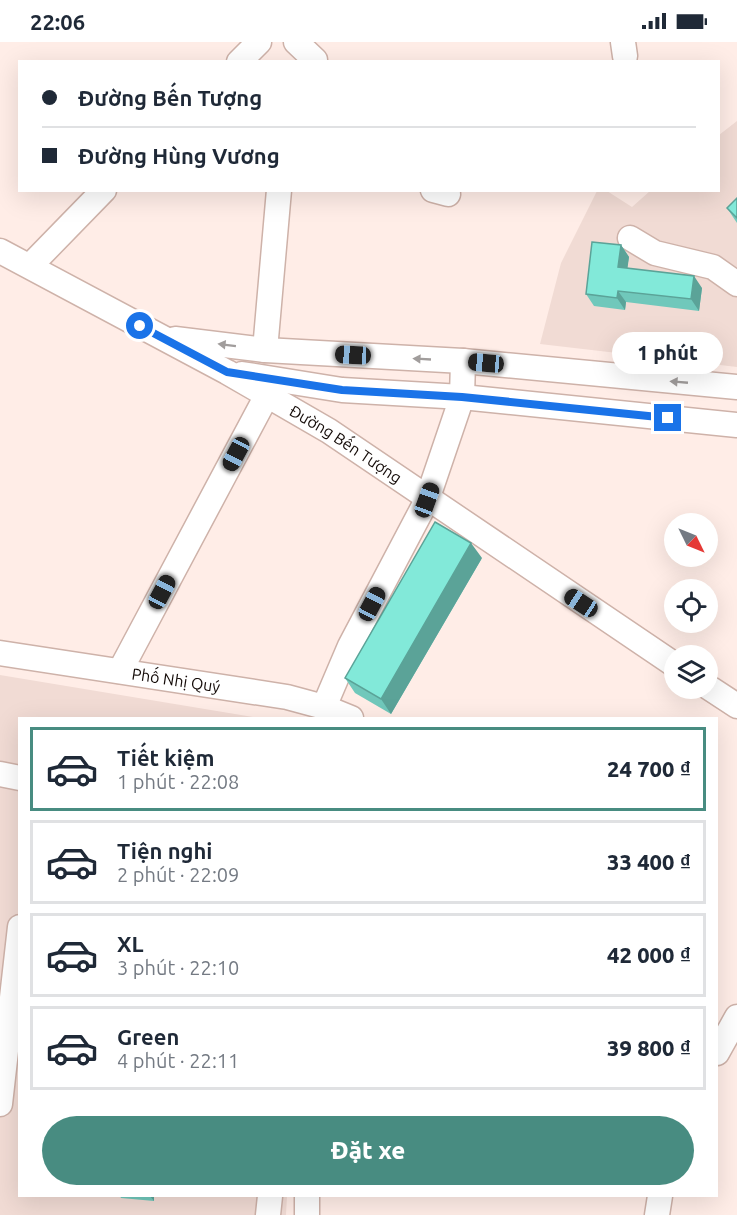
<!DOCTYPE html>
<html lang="vi">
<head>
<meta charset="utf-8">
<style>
  :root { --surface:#fff; --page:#f6f6f7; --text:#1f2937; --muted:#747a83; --line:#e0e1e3; --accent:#488c81 }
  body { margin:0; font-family:Ubuntu,sans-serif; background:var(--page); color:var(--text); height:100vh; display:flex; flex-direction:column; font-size:22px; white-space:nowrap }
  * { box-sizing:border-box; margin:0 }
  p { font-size:20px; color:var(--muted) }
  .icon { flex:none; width:33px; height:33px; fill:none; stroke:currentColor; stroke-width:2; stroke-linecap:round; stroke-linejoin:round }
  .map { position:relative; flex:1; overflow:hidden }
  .panel { position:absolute; left:18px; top:675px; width:700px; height:480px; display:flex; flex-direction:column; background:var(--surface); border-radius:0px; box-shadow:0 6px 24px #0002 }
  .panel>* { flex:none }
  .top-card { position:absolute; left:18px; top:18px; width:702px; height:132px; border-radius:0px; box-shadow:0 6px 24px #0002; display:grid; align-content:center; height:132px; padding:0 24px; background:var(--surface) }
  .needle { width:39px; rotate:133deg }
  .fabs { position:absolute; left:664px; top:471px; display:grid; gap:12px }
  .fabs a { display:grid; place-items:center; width:54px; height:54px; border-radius:50%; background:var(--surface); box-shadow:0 6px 24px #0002; font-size:30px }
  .end { position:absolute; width:27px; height:27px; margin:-14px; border:8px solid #1a73e8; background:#fff; box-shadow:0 0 0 3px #fff }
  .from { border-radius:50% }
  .bubble { position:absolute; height:42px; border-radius:21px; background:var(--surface); box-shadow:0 6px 24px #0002; font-size:20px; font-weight:800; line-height:42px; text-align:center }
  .car { position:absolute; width:18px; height:36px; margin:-18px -9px; border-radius:8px; box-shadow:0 0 4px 2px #0007; background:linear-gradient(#222 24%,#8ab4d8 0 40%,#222 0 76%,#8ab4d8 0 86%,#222 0) }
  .top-card b { display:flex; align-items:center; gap:21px; height:57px; font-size:22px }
  .top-card b+b { border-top:2px solid var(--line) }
  .top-card i { width:15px; height:15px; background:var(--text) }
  ul { padding:10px 0 0; list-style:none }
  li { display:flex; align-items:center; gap:18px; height:84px; margin:0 12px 9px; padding:0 12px; border:3px solid var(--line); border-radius:0px }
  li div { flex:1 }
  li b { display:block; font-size:22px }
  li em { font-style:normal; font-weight:800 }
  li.selected { border-color:var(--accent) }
  li>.icon { width:54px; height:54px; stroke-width:1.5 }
  .button { display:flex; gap:12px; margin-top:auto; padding:12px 24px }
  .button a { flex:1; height:69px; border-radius:36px; background:var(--accent); color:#fff; font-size:24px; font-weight:800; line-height:69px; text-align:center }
  .status { display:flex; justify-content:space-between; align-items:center; height:42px; padding:0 30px; background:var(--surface); direction:ltr }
  .status svg { height:16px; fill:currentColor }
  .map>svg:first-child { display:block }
  .built { fill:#f1dbd4 }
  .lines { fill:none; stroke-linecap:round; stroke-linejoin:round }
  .minor-casing { stroke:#ceb2a9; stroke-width:27 }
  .minor { stroke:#fff; stroke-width:24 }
  .wall { fill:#70c8bb }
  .shaded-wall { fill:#5ba398 }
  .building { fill:#82e9d9; stroke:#5ba398; stroke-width:1.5 }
  .oneway { fill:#a19d9c }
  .route { stroke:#1a73e8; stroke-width:8 }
  .labels { text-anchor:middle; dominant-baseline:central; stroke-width:5; stroke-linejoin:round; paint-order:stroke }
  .street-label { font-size:16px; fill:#130a07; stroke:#fff }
</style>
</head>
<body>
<div class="status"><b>22:06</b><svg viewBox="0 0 49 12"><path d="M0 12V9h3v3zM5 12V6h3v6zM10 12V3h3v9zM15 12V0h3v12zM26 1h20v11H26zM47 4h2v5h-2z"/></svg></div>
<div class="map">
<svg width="737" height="1173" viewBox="0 0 737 1173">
  <rect width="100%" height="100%" fill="#ffede7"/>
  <path class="built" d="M737,79V325L540,302L561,221L597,149H607L632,165L650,149L718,148L719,93Z
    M0,633L259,676H20V1154H287L286,1173H0Z"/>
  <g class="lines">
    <g class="minor-casing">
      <g id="minor">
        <path d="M296,0L315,18"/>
        <path d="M623,0L625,14"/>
        <path d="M239,20L259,0"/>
        <path d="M433,148L448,152"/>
        <path d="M630,196L655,211L713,225L737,242"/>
        <path id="s1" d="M0,209L227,330L329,389L675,623"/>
        <path d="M31,223L104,148"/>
        <path d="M175,297L265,308L463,319L737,345"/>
        <path d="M265,308L279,148"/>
        <path d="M242,332L342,348L462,355L737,383"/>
        <path id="s2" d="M0,611L287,655L324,665L351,676"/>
        <path d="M120,629L267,353"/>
        <path d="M708,645L737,664"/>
        <path d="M324,665L350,604L427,458L462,355L463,319"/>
        <path d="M0,732L20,736"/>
        <path d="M717,1011L737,975"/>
        <path d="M0,1062L20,885"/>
        <path d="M268,1173L270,1154"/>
        <path d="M307,1173V1154"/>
        <path d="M657,1173L660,1154"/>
      </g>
    </g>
    <use href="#minor" class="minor"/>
  </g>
  <path class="wall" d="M737,156V181L727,166Z
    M621,203L629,215L627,226L702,246L699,269L626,260L625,268L594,264L586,252Z
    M482,516L391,672L355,651L345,636Z
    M120,1154H154V1159L121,1156Z"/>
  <path class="shaded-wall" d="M621,203L629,215L626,237L618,225Z
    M694,234L702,246L699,269L691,257Z
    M618,249L626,260L625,268L617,256Z
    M471,501L482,516L391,672L381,657Z
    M150,1154H154V1159Z"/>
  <path class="building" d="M737,156V176L727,166Z
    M592,200L621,203L618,225L694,234L691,257L618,249L617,256L586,252Z
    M435,480L471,501L381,657L345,636Z"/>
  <defs><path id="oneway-solid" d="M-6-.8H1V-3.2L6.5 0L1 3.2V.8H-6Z" transform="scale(1.5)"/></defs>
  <g class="oneway">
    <use href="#oneway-solid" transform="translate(227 303) rotate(-173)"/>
    <use href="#oneway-solid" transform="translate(422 317) rotate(-177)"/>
    <use href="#oneway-solid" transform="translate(679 340) rotate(-175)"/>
  </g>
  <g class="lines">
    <path class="route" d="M140,284L227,330L342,348L462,355L668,376"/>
  </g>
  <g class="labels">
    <g class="street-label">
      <text stroke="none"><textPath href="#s1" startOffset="396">Đường Bến Tượng</textPath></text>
      <text stroke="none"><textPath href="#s2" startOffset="178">Phố Nhị Quý</textPath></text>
    </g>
  </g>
</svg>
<div class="fabs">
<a><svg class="needle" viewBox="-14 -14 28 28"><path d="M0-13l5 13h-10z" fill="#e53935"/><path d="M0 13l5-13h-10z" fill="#747a83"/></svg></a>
<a><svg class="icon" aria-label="locate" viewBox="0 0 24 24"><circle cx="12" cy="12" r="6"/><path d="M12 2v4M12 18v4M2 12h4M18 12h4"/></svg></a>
<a><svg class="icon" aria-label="layers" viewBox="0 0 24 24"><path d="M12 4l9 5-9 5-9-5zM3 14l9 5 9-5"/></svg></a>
</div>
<i class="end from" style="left:140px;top:284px"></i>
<i class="end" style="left:668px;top:376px"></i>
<div class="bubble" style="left:612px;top:290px;width:111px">1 phút</div>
<i class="car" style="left:353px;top:313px;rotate:273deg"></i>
<i class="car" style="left:486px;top:321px;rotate:275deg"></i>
<i class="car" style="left:236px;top:412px;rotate:208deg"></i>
<i class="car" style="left:427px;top:458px;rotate:20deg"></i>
<i class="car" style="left:162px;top:550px;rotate:28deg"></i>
<i class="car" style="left:581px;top:561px;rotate:303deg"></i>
<i class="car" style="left:372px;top:562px;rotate:28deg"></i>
<div class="top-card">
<b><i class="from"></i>Đường Bến Tượng</b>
<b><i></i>Đường Hùng Vương</b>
</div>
<section class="panel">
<ul>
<li class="selected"><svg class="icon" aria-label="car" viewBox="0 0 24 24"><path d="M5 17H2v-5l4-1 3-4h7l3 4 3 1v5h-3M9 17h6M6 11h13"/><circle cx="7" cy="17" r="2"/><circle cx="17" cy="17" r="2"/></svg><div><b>Tiết kiệm</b><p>1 phút · 22:08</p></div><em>24 700 ₫</em></li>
<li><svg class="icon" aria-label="car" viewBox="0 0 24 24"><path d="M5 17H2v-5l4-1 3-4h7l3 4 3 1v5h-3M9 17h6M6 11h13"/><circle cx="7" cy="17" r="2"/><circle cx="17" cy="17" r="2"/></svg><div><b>Tiện nghi</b><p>2 phút · 22:09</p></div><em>33 400 ₫</em></li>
<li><svg class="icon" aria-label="car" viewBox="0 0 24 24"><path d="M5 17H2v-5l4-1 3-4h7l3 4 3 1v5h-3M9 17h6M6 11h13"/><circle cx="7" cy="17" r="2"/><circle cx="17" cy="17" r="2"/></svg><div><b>XL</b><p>3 phút · 22:10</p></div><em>42 000 ₫</em></li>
<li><svg class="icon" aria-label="car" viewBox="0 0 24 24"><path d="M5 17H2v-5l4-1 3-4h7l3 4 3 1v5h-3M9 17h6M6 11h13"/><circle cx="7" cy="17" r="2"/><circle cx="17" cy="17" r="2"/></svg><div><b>Green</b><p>4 phút · 22:11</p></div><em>39 800 ₫</em></li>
</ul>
<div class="button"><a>Đặt xe</a></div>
</section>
</div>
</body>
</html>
